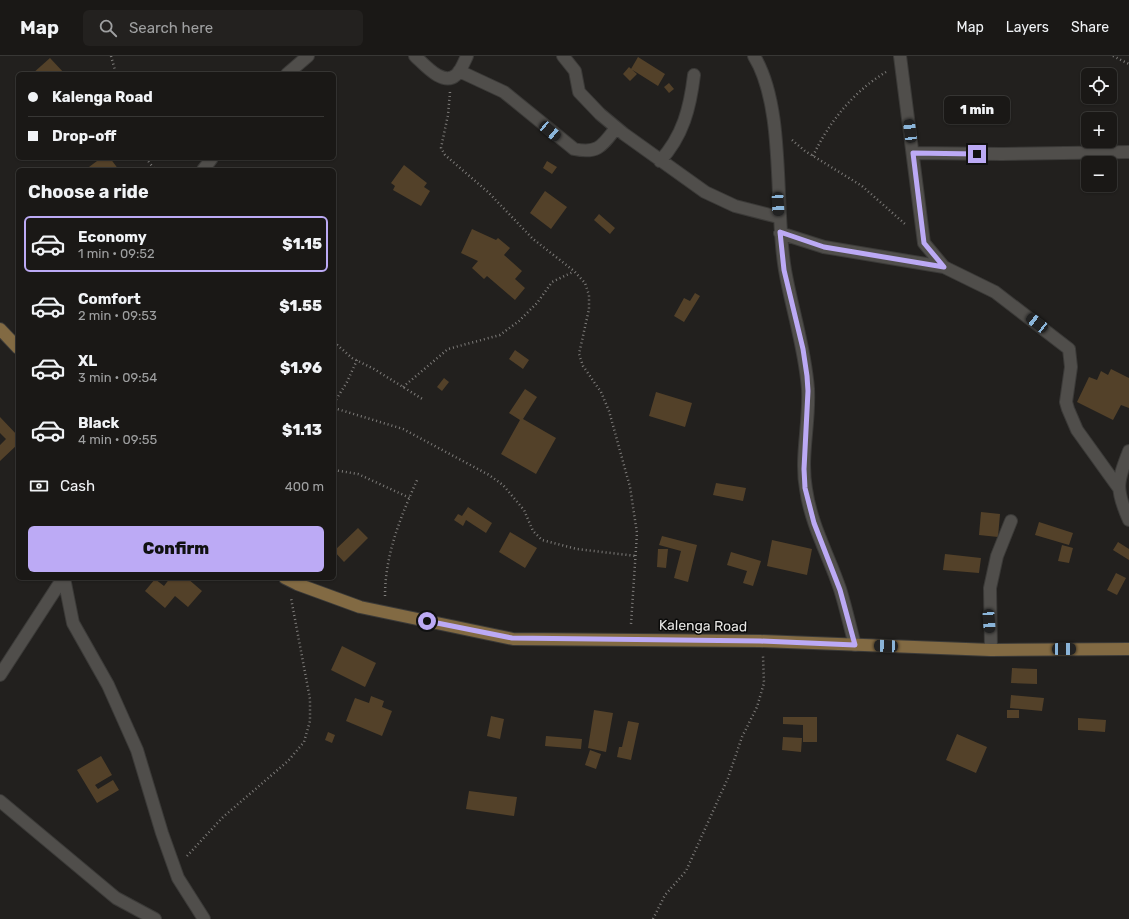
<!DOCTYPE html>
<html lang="en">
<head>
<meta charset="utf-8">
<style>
  :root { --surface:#1a1816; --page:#23211f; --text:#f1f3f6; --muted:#9fa0a1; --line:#383735; --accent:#bcaaf5 }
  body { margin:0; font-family:Rubik,sans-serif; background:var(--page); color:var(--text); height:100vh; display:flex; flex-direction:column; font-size:15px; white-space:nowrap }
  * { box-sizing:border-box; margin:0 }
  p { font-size:13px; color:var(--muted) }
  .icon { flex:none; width:22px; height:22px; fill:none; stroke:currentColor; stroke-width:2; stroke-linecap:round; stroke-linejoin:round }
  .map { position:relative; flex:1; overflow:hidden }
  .sheet { position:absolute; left:16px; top:112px; width:320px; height:412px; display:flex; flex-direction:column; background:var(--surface); border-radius:6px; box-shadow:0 1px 3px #0004,0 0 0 1px var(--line) }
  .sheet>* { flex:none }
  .banner { position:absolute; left:16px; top:16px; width:320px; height:88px; border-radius:6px; box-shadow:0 1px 3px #0004,0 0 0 1px var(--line); display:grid; align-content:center; height:88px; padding:0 12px; background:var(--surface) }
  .tools { position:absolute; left:1081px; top:12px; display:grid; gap:8px }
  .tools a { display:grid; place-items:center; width:36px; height:36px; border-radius:6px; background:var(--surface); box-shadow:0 1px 3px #0004,0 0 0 1px var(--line); font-size:20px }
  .end { position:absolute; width:18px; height:18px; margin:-9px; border:5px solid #bcaaf5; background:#111; box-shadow:0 0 0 2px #111 }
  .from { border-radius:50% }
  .bubble { position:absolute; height:28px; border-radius:6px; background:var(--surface); box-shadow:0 1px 3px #0004,0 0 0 1px var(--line); font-size:13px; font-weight:800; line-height:28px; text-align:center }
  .car { position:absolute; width:12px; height:24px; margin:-12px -6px; border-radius:5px; box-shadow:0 0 3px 1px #0007; background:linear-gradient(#222 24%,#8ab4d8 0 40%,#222 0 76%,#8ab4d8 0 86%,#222 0) }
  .banner b { display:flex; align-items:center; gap:14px; height:38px; font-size:15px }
  .banner b+b { border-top:1px solid var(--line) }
  .banner i { width:10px; height:10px; background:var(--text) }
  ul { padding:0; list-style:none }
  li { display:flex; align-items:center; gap:12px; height:56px; margin:0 8px 6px; padding:0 4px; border:2px solid transparent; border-radius:6px }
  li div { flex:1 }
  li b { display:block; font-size:15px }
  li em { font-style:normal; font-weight:800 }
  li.active { border-color:var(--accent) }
  li>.icon { width:36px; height:36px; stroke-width:1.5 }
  h2 { padding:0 12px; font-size:18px; line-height:48px }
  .pay { display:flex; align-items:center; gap:10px; height:44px; padding:0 12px; font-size:15px }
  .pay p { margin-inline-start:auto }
  .button { display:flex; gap:8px; margin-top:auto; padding:8px 12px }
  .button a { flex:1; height:46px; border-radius:6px; background:var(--accent); color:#111; font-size:16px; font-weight:800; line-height:46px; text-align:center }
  header { display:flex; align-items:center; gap:24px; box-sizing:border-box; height:56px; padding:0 20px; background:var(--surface); border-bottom:1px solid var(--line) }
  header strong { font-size:19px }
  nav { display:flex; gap:22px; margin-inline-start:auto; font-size:14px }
  .search { width:280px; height:36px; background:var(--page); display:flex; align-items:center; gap:10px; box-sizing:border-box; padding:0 14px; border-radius:6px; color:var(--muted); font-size:15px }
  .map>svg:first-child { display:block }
  .building { fill:#534129 }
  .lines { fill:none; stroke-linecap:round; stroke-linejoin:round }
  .street-casing { stroke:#3b3a38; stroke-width:14 }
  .secondary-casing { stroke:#3b3a38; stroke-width:14 }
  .path { stroke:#7e7c7a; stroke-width:2.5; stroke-dasharray:1 3; stroke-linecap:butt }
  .street { stroke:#504e4b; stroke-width:12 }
  .secondary { stroke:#826a43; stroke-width:12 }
  .route { stroke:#bcaaf5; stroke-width:5 }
  .labels { text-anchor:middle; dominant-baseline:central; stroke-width:3; stroke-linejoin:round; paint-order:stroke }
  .street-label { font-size:14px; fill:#e7e6e4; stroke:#0a0a09 }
</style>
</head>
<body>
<header>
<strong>Map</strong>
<div class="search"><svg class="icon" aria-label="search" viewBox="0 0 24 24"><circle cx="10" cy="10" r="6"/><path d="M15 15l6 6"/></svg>Search here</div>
<nav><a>Map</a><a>Layers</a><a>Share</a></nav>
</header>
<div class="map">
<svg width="1129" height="863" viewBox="0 0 1129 863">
  <rect width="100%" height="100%" fill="#22201e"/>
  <path class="building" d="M638,1L665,18L658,30L631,13Z
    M50,2L65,18H32Z
    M629,11L637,18L630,25L623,18Z
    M669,27L674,33L669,37L664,31Z
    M101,102H110L119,114H85Z
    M547,105L557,111L552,118L543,112Z
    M404,109L427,127L424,131L430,135L421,150L393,134L395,130L391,127Z
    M545,135L567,151L551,173L530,157Z
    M599,158L615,172L610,178L594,164Z
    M472,173L496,184L498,182L510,192L504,199L522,215L515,223L525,232L515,244L487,220L484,223L472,212L478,205L461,197Z
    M695,237L700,240L684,266L674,260L684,242L690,245Z
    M515,294L529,304L523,313L509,303Z
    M1111,313L1129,322V352L1121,349L1113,364L1077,346L1089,321L1097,324L1101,315L1108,319Z
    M444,322L449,326L442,335L437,331Z
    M525,333L537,341L523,363L556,382L536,418L501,398L520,364L509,357Z
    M656,336L692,347L685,371L649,360Z
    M0,361L18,380V388L0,405V389L6,383L0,377Z
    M716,427L746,432L743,445L713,439Z
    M468,451L492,467L486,477L466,464L463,470L454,464L458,458L462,460Z
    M981,456L1000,458L998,481L979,479Z
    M1039,466L1073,477L1069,489L1035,479Z
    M358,472L368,482L344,506L334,495Z
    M510,476L537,492L525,512L499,496Z
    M662,480L697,489L688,526L674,522L681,495L659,489Z
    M772,484L812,493L807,519L767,510Z
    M1118,486L1129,493V504L1113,494Z
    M1062,489L1073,492L1069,507L1058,505Z
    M658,493H668L666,512L657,511Z
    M731,496L761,505L753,530L743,527L747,515L727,509Z
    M945,498L981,502L979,517L943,514Z
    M1116,517L1126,522L1117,539L1107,534Z
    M170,522H187L202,535L188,551L175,540L165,552L145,535L155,523L164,530Z
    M342,590L376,607L365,631L331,614Z
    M1012,612L1037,613V628L1011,627Z
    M1011,639L1044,642L1042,655L1010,652Z
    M371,640L384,645L382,651L392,655L382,680L346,665L355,642L369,647Z
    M594,654L613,657L606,696L588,692Z
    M1007,654H1019V662H1007Z
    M491,660L504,663L500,683L487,680Z
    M783,661H817V686H803V669L783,668Z
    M1078,662L1106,664L1105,676L1078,674Z
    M628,665L639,667L631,704L617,701L619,691H622Z
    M328,676L335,679L332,687L325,684Z
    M957,678L987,691L976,717L946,704Z
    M546,680L582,683L581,693L545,690Z
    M783,681L802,682L801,696L782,694Z
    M590,694L601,698L596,713L585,709Z
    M101,700L112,719L95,729L98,733L113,724L119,734L97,747L77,714Z
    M469,735L517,741L514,760L466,753Z"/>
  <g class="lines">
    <g class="street-casing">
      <path id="street" d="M415,0C424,8 443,31 456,19C461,15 464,6 467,0
        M563,0L575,15L579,36L600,58L624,78L705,136L735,150L778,161
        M754,0C786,52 774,152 785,214C792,254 805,292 808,333C810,366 800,401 806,433C811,469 829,500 840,533C846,552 850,571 855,589
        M900,0L924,187L944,211
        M459,15L504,36L574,93C598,98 602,90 616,72
        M287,18L308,0
        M913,97L1002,98L1129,96
        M660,105C683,80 690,52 694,19
        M203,114L212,102
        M780,177L824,191L944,211L995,236L1069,293L1071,311L1066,346L1068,353L1077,374L1118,431
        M1129,395C1117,426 1115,433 1129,464
        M64,522L73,567L108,629L137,694L162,777L178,822L204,863
        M991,594L990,532L997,500L1011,465
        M0,619L63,522
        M0,745L116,842L155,863"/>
    </g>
    <g class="secondary-casing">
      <path id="secondary" d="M0,273L18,292
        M285,522L297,528L360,551L513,583L760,585L991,594L1129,593"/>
    </g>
    <path class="path" d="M111,0L116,18
      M1113,0L1129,8
      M450,36L448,59L441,92L445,99L488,136L533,183L574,215L585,227L589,239V253L579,298L583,310L601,336L609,355L630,431L637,477L631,568
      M792,84L805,95L862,130L905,168
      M813,100C829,66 854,35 886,16
      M146,102L155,114
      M334,286L352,302L374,313L424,344
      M403,331L448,293L500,279L519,265L537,247L552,226L573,216
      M334,347L347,326L357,304
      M334,352L403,373L489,419L503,429L524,454L533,475L542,484L577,493L636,500
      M334,414L358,418L410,442
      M385,540C385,498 401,460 418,422
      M187,800L223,761L288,705L304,686L310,665V643L291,542
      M653,863L665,839L686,815L728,722L742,681L757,651L764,627L763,600"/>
    <use href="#street" class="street"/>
    <use href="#secondary" class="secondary"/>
  </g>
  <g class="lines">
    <path class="route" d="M427,565L512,582L760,585L855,589L840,534L814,467L805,432L804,413L808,335L807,320L803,293L784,214L780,176L824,191L944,211L924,187L913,97L977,98"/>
  </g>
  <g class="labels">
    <g class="street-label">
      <text transform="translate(703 570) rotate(1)">Kalenga Road</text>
    </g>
  </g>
</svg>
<div class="tools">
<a><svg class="icon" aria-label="locate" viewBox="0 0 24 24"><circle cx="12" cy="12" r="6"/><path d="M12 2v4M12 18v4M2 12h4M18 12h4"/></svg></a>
<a>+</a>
<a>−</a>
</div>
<i class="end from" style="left:427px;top:565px"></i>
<i class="end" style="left:977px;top:98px"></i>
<div class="bubble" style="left:944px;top:40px;width:66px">1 min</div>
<i class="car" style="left:550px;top:75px;rotate:130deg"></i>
<i class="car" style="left:910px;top:75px;rotate:353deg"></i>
<i class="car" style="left:778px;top:148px;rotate:177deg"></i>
<i class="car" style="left:1037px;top:267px;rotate:308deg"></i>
<i class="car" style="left:989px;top:565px;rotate:176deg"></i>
<i class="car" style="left:886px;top:590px;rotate:272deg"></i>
<i class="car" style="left:1064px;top:593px;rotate:89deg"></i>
<div class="banner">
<b><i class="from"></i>Kalenga Road</b>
<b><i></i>Drop-off</b>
</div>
<section class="sheet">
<h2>Choose a ride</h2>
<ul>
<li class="active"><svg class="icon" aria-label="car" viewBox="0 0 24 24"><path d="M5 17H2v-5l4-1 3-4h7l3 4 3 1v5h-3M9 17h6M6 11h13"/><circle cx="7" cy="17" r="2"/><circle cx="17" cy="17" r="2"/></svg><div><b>Economy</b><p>1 min · 09:52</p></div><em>$1.15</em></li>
<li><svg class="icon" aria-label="car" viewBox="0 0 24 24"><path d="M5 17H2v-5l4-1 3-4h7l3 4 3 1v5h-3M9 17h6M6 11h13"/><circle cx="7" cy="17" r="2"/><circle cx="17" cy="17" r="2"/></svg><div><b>Comfort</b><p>2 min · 09:53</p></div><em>$1.55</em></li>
<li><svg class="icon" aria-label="car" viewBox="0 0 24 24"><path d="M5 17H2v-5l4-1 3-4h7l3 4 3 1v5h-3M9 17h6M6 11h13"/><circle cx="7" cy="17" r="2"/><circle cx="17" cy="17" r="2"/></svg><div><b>XL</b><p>3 min · 09:54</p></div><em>$1.96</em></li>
<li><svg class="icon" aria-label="car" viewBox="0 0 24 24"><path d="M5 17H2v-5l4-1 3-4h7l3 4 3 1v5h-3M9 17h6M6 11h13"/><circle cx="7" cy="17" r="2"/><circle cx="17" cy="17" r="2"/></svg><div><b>Black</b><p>4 min · 09:55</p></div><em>$1.13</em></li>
</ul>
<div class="pay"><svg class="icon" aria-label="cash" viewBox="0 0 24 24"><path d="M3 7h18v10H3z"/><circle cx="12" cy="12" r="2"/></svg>Cash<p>400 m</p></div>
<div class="button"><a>Confirm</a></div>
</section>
</div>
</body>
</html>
